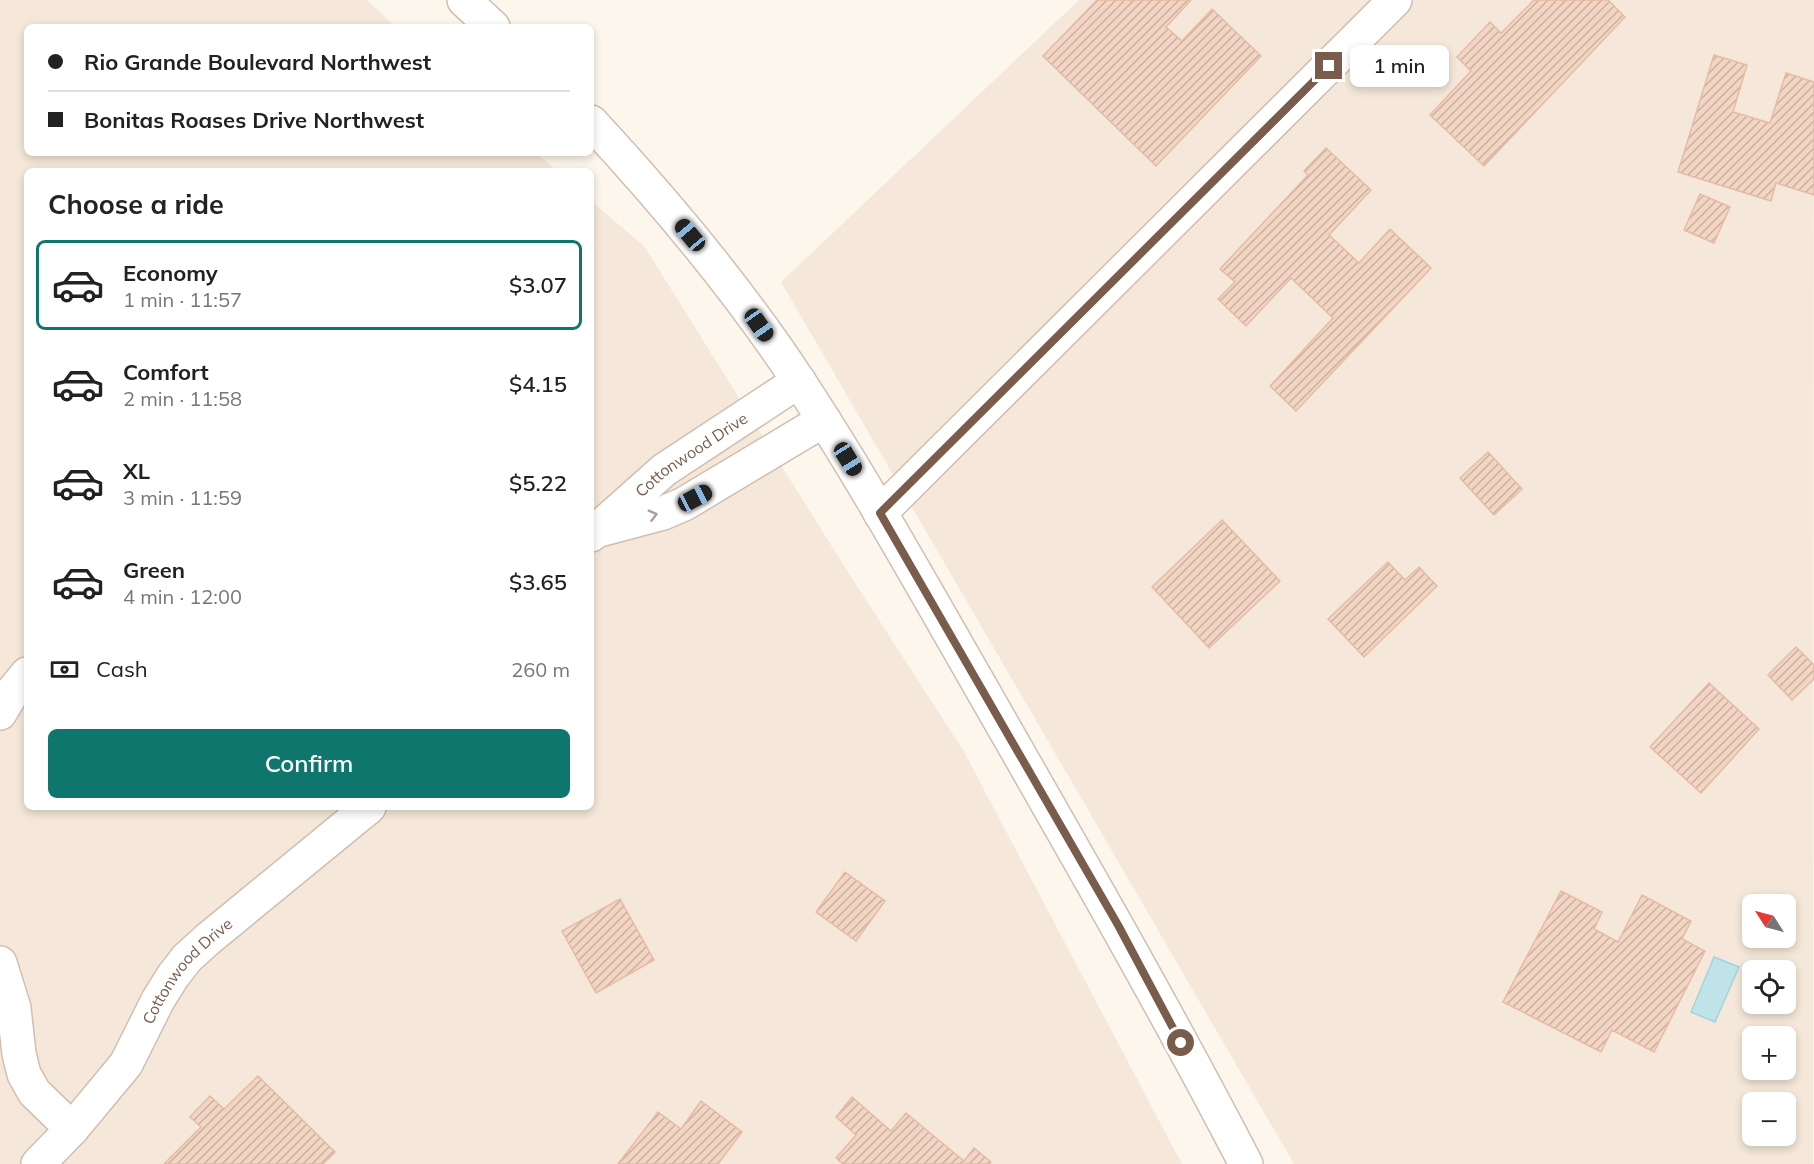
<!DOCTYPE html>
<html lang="en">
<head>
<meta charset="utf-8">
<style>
  :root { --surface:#fff; --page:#f2f2f2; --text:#222; --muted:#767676; --line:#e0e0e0; --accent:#0f766e }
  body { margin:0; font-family:Mulish,sans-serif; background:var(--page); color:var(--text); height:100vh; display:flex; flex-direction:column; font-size:22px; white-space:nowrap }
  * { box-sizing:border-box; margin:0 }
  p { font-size:20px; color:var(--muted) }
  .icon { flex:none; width:33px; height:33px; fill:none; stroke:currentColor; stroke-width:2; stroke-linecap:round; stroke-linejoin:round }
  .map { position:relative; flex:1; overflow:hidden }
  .side { position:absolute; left:24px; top:168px; width:570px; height:642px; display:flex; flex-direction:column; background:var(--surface); border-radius:9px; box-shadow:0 3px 9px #0003 }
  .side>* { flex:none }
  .top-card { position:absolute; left:24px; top:24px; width:570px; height:132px; border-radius:9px; box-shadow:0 3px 9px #0003; display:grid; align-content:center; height:132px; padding:0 24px; background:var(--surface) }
  .needle { width:39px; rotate:306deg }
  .buttons { position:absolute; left:1742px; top:894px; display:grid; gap:12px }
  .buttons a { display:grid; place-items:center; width:54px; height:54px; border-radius:9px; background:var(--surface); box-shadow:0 3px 9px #0003; font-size:30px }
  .end { position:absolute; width:27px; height:27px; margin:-14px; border:8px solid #7a5c4d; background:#fff; box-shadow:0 0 0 3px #fff }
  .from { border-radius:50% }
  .bubble { position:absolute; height:42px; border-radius:9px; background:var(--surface); box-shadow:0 3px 9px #0003; font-size:20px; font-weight:600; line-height:42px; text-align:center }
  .car { position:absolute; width:18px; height:36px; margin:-18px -9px; border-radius:8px; box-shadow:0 0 4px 2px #0007; background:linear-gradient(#222 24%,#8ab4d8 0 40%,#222 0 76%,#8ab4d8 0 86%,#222 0) }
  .top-card b { display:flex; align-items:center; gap:21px; height:57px; font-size:22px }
  .top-card b+b { border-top:2px solid var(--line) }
  .top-card i { width:15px; height:15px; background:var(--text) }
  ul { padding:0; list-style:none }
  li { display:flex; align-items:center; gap:18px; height:90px; margin:0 12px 9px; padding:0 12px; border:3px solid transparent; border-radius:9px }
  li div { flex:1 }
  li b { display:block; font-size:22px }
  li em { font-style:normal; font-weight:600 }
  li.active { border-color:var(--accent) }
  li>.icon { width:54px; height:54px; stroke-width:1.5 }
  h2 { padding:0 24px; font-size:27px; line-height:72px }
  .pay { display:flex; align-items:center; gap:15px; height:66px; padding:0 24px; font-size:22px }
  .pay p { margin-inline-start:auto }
  .action { display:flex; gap:12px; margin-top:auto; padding:12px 24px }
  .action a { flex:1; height:69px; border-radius:9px; background:var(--accent); color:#fff; font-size:24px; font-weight:600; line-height:69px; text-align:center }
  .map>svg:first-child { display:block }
  .residential { fill:#f5e8da; fill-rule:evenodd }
  .water { fill:#bfe3e8; stroke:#a5d3da; stroke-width:1.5 }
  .building { fill:url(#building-hatch); stroke:#e6bba3; stroke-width:1.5 }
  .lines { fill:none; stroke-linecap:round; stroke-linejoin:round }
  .minor-casing { stroke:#d1beb0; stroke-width:36 }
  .minor { stroke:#fff; stroke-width:33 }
  .oneway { stroke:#af9d94 }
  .route { stroke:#7a5c4d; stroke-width:8 }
  .labels { text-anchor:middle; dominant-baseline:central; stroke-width:6; stroke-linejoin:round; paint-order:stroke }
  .street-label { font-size:16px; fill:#7a5c4d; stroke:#fffaf3 }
</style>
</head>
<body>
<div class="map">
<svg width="1814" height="1164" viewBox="0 0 1814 1164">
  <defs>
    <pattern id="building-hatch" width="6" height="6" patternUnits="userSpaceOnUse" patternTransform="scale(1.5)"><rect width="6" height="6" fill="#f3d5c3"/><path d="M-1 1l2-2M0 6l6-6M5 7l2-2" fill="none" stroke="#cab0a1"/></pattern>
  </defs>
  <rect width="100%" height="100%" fill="#fdf6ec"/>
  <path class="residential" d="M0,0H367L396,27H27V153H536L557,171H27V807H591V201L644,246L844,566L963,750L1182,1164H0Z
    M1079,0H1814L1813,1164H1294L781,282ZM1752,904H1785V938H1752ZM1752,970H1785V1004H1752ZM1752,1036H1785V1070H1752ZM1752,1102H1785V1136H1752Z"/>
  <path class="water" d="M1714,957L1739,967L1715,1022L1691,1012Z"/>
  <path class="building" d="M1097,0H1191L1166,27L1182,41L1212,9L1261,56L1156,166L1043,56Z
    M1534,0H1608L1625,17L1484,166L1430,115L1471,71L1457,57L1490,22L1501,33Z
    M1714,55L1747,65L1733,112L1770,123L1786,73L1814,82V195L1776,183L1771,201L1678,172Z
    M1326,148L1371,190L1329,235L1359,263L1390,229L1431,268L1296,411L1270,386L1333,318L1291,278L1246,326L1218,299L1235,282L1220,269L1308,175L1304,171Z
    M1700,194L1730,207L1714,243L1684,230Z
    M1488,452L1522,489L1494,515L1460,478Z
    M1222,520L1280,581L1209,648L1152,587Z
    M1388,562L1405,580L1419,567L1437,586L1364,657L1328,619Z
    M1796,647L1814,665V679L1792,700L1768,675Z
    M1709,683L1759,729L1701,793L1650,747Z
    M845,872L885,901L856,941L816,912Z
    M1561,891L1602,912L1594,929L1618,942L1642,895L1691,921L1682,939L1705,951L1654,1052L1612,1030L1601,1052L1503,1002Z
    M620,899L654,960L596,993L562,931Z
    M258,1076L335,1152L323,1164H164L201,1127L190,1117L210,1096L224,1109Z
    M852,1097L891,1131L906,1113L964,1161L974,1148L991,1162L989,1164H843L836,1158L856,1135L836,1117Z
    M701,1101L742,1132L718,1164H618L658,1112L681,1129Z"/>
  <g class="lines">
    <g class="minor-casing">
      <g id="minor">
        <path d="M464,0L493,27"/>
        <path d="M591,122C667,204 739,290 800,383C867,485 926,592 987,698C1075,852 1164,1006 1246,1164"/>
        <path d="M880,513L1395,0"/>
        <path d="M599,530L663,513L684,504L824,420"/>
        <path id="s1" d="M591,535L664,470L799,381"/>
        <path d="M0,713L13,691L27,674"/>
        <path d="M0,963L14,1008L19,1054L24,1074L34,1092L72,1129"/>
        <path id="s2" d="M38,1164L72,1129L126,1064L158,1000L173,976L187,958L208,939L369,807"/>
      </g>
    </g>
    <use href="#minor" class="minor"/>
  </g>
  <defs><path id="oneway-chevron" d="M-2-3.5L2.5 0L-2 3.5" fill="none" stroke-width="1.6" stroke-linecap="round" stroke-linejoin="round" transform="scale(1.5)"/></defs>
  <use class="oneway" href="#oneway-chevron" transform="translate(653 515) rotate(-15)"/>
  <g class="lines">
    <path class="route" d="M1181,1043L1118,925L880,513L1329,66"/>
  </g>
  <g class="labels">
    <g class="street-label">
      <text stroke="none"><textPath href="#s1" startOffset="129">Cottonwood Drive</textPath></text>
      <text stroke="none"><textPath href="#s2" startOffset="246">Cottonwood Drive</textPath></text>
    </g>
  </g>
</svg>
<div class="buttons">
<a><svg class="needle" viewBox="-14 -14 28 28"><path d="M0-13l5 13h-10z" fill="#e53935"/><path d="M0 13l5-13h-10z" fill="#767676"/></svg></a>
<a><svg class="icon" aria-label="locate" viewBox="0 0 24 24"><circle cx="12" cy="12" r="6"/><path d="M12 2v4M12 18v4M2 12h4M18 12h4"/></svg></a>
<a>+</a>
<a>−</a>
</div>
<i class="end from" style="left:1181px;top:1043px"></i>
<i class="end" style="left:1329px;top:66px"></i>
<div class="bubble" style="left:1350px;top:45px;width:99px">1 min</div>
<i class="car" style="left:690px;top:235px;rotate:320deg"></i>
<i class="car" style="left:759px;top:325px;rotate:145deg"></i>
<i class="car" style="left:848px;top:459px;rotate:148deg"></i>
<i class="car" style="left:695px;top:498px;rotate:62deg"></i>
<div class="top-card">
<b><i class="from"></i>Rio Grande Boulevard Northwest</b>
<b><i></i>Bonitas Roases Drive Northwest</b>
</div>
<section class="side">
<h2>Choose a ride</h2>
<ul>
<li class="active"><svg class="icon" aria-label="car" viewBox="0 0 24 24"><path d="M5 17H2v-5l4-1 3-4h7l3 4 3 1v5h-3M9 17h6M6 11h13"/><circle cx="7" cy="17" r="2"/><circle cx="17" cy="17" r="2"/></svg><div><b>Economy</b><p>1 min · 11:57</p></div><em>$3.07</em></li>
<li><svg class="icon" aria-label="car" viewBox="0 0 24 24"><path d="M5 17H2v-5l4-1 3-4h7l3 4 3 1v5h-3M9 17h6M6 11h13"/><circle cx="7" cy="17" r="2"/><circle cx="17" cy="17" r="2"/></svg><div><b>Comfort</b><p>2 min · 11:58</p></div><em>$4.15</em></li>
<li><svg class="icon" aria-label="car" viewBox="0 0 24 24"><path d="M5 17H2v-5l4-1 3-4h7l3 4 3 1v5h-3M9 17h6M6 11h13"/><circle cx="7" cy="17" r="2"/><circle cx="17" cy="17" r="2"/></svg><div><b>XL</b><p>3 min · 11:59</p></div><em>$5.22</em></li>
<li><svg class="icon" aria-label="car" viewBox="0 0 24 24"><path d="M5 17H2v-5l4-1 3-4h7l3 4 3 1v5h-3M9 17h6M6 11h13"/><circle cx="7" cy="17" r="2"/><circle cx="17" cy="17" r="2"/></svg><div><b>Green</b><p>4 min · 12:00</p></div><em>$3.65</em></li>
</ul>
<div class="pay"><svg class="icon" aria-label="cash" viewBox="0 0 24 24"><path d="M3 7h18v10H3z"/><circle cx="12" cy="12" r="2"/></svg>Cash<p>260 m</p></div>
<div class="action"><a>Confirm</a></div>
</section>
</div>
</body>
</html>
